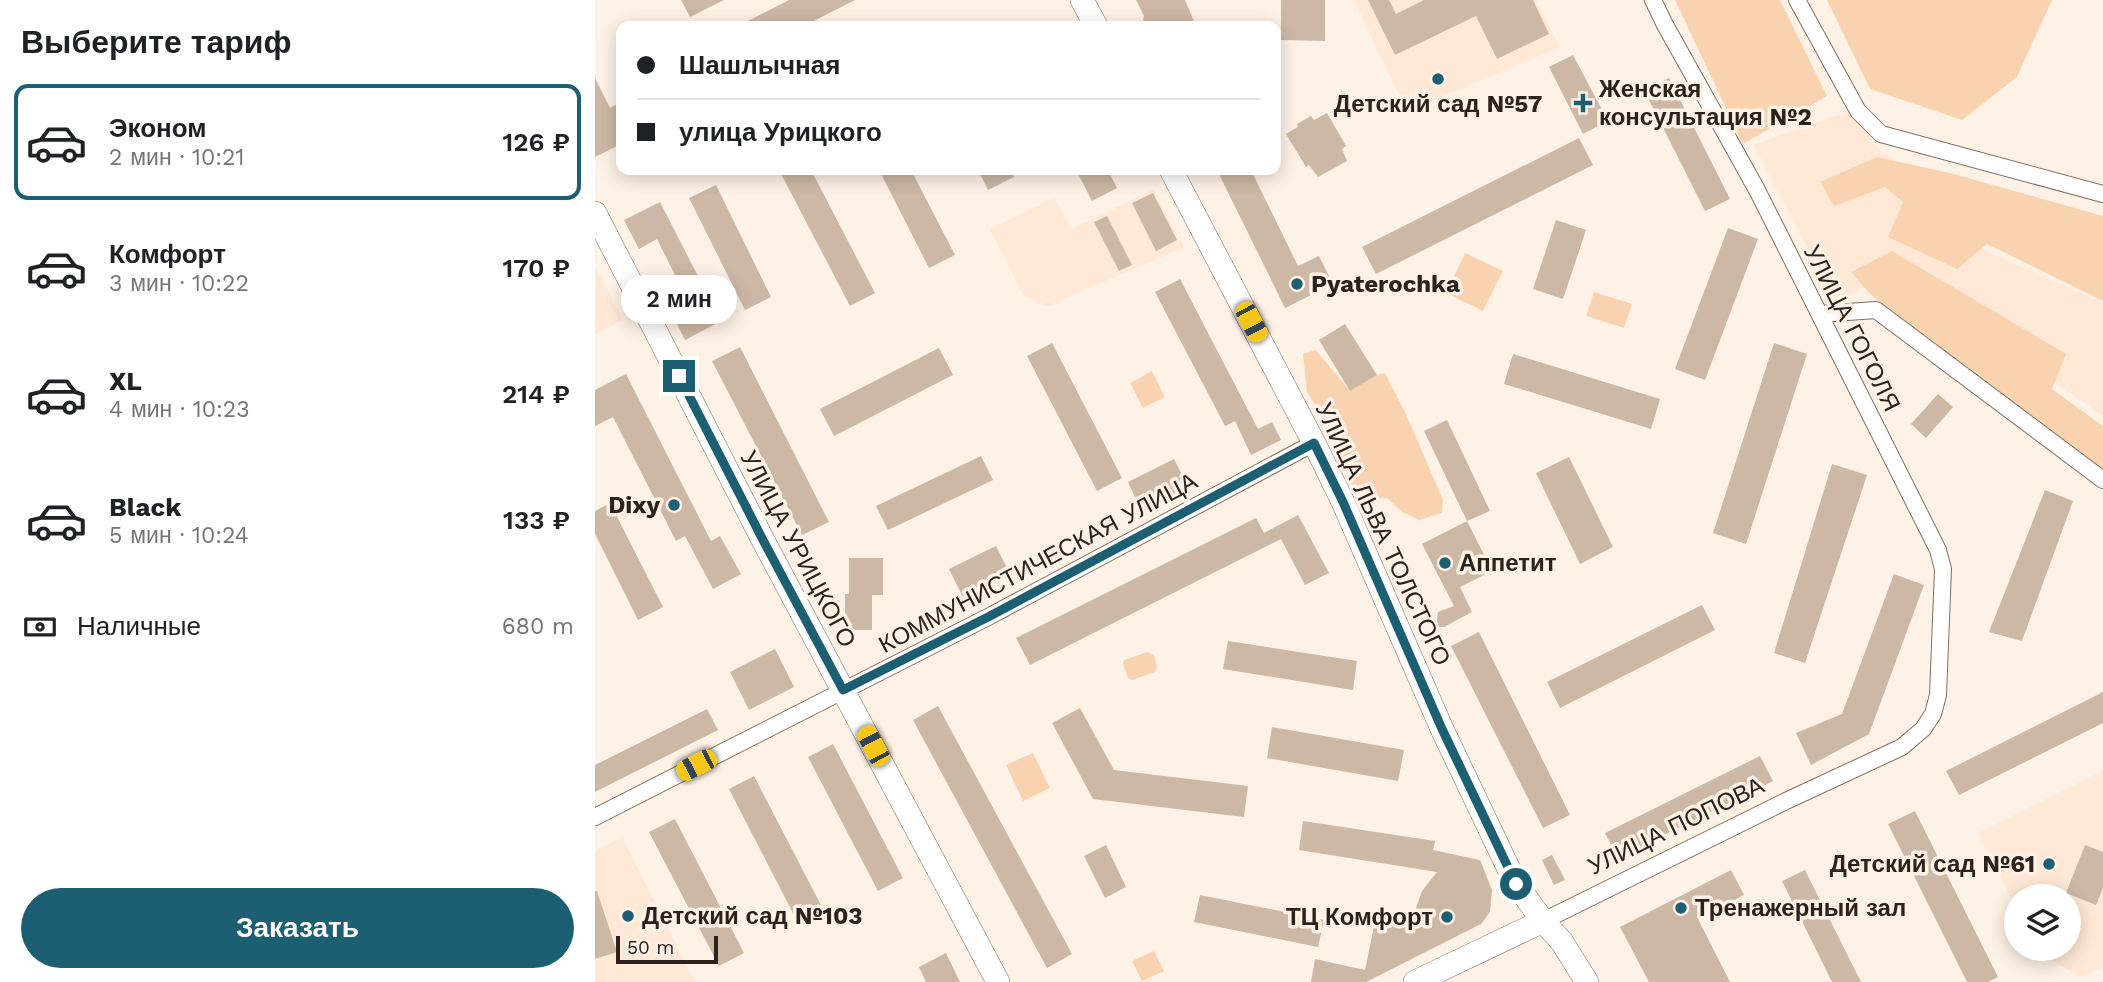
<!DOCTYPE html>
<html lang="ru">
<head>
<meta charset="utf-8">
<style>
  :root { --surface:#fff; --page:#f2f2f2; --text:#202124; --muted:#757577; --line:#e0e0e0; --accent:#1c5f72 }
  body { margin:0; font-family:"Work Sans",sans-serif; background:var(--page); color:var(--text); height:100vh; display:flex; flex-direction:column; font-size:26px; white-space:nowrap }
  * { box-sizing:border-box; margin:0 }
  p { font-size:23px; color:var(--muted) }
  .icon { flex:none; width:38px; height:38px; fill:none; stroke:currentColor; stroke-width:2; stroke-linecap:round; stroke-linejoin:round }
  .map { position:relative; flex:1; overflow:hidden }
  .side { display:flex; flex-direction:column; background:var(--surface); width:595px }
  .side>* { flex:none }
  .hud { position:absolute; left:21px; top:21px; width:665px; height:154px; border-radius:14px; box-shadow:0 4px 18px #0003; display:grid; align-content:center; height:154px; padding:0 21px; background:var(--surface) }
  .controls { position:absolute; left:1409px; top:884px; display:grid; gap:14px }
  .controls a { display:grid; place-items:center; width:77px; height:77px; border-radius:50%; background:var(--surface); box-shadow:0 4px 18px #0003; font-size:35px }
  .scale { position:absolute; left:21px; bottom:18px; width:102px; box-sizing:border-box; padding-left:7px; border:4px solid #2a221b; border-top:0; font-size:19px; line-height:24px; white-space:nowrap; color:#2a221b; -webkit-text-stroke:5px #fef1e6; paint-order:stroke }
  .end { position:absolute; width:32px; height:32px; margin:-16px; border:9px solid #1c5f72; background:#fff; box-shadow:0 0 0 4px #fff }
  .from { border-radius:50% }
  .bubble { position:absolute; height:49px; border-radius:24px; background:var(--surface); box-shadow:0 4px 18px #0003; font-size:23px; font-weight:600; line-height:49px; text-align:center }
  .car { position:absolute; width:21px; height:42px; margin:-21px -10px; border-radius:9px; box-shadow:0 0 5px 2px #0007; background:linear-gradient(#f5c518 24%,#345 0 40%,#f5c518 0 76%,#345 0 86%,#f5c518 0) }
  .hud b { display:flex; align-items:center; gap:24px; height:66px; font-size:26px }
  .hud b+b { border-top:2px solid var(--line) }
  .hud i { width:18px; height:18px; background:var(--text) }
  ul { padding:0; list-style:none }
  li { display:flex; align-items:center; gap:21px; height:116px; margin:0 14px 10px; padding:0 7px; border:4px solid transparent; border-radius:14px }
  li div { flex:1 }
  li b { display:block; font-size:26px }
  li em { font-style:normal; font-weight:600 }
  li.selected { border-color:var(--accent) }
  li>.icon { width:63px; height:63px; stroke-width:1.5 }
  h2 { padding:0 21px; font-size:32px; line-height:84px }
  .pay { display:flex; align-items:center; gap:18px; height:77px; padding:0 21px; font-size:26px }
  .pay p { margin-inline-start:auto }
  .button { display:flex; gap:14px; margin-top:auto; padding:14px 21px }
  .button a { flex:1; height:80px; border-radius:42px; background:var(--accent); color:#fff; font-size:28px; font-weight:600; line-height:80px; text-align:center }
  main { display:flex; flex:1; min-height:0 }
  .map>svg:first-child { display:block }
  .built { fill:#ffe8d5 }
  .green { fill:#f9d3b0 }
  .building { fill:#ccb8a5 }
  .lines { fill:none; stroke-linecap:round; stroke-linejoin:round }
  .street-casing { stroke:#837060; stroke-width:18 }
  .secondary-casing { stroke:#837060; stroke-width:24 }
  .street { stroke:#fff; stroke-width:16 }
  .secondary { stroke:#fff; stroke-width:23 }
  .route { stroke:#1c5f72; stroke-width:9 }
  .poi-dot { fill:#1c5f72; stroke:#fef1e6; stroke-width:2.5 }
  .labels { text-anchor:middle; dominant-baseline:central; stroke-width:7; stroke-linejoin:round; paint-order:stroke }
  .poi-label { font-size:24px; font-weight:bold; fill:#2a221b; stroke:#fef1e6; text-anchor:start }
  .street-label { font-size:24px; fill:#2a221b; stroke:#fef1e6 }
</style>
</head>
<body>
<main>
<section class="side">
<h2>Выберите тариф</h2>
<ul>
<li class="selected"><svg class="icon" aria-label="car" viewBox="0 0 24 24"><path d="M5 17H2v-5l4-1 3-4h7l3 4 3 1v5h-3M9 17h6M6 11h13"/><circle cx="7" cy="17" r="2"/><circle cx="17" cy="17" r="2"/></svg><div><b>Эконом</b><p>2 мин · 10:21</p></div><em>126 ₽</em></li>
<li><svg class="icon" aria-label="car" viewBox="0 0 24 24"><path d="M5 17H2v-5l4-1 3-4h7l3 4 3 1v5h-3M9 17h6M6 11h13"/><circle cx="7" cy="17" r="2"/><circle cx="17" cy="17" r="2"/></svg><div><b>Комфорт</b><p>3 мин · 10:22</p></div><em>170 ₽</em></li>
<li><svg class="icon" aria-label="car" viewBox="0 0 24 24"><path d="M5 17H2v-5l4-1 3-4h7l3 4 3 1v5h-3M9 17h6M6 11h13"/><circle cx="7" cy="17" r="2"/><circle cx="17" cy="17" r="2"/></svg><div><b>XL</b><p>4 мин · 10:23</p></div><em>214 ₽</em></li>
<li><svg class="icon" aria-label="car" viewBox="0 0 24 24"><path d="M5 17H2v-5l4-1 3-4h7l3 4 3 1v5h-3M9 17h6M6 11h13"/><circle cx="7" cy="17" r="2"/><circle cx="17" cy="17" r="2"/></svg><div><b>Black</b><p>5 мин · 10:24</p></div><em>133 ₽</em></li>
</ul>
<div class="pay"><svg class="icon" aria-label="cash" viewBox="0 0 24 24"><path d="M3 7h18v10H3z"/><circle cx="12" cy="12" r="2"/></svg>Наличные<p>680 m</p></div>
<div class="button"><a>Заказать</a></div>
</section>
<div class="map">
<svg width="1508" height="982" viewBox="0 0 1508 982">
  <rect width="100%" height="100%" fill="#fef1e6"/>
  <path class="built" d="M759,0H941L965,47L812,111Z
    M1253,111L1283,148L1345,192L1389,250L1508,303V416L1296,270L1241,303L1159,145Z
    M558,190L589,247L453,306L428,295L395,229L459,198L477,229Z
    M0,268L28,320L0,334Z
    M1508,771V967L1486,977L1442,952L1441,949L1474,948V896H1421V908L1384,833Z
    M27,837L100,982H0V851Z"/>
  <path class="green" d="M1080,0H1185L1232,96L1148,144Z
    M1232,0H1457L1422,77L1367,120L1275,89Z
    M1282,157L1359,174L1508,216V301L1392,244L1362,269L1293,237L1308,202L1290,187L1239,206L1225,182Z
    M1297,251L1471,354L1457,389L1508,426V473L1444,427L1274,293L1256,272Z
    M870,253L908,271L888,311L851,293Z
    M999,292L1037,304L1029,328L991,316Z
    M721,350L755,391L782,375L790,373L811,414L848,500L847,513L824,520L807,512L792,498L766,500L756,483L743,442L712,392L708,354Z
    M557,371L570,397L548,408L535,383Z
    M553,652L559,655L562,667L560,672L537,680L533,678L528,664L529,660Z
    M438,753L455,788L428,801L411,765Z
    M559,951L569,971L547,981L537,961Z"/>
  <path class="building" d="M86,0H129L95,17Z
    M194,0H260L209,26H143Z
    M541,0H590L601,26H552L548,20L549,16Z
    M686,0H730V41L686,40Z
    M773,0H794L801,14L829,0H938L954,34L902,59L881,16L800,55Z
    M978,55L1013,121L988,134L954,67Z
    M0,78L15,108L26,102V144L0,157Z
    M1074,78L1135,199L1110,211L1049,90Z
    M732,113L751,146L747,149L752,161L723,177L714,165L711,167L691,134L703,127L702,124L716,116L719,120Z
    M984,138L998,165L781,274L767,247Z
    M184,170H216L280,293L255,306Z
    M284,170H316L360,255L334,268Z
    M383,170H415L419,177L393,190Z
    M481,170H513L522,188L497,201Z
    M622,170H656L703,266L724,256L738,284L690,308Z
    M121,185L176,297L150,310L94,198Z
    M558,193L582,240L561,251L537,203Z
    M65,202L126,321L90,340L77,314L95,305L62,239L44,249L29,220Z
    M512,216L537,265L524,271L499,222Z
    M961,220L991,230L968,299L938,289Z
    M1133,228L1163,239L1110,380L1080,369Z
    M585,279L663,429L677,422L686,440L656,455L640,421L630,426L560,292Z
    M750,324L782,375L755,391L724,340Z
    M457,343L527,478L502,491L432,356Z
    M1179,343L1212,354L1151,544L1118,533Z
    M145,347L234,522L207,535L117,361Z
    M344,348L358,375L239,436L225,409Z
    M918,354L1065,399L1056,429L909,384Z
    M31,374L116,541L125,536L146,574L118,589L90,536L81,541L18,417L0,426V390Z
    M1343,394L1358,407L1331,438L1316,424Z
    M852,420L895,511L872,521L829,431Z
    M386,456L398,480L293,530L281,506Z
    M974,457L1018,547L985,564L941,473Z
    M579,459L593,487L546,510L533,482Z
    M1237,464L1272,475L1210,663L1179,653Z
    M1450,490L1478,501L1427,641L1394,632Z
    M15,503L68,607L43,620L0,534V511Z
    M703,515L734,573L710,585L686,539L435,665L421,638L661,518L669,533Z
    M872,521L897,571L865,587L877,612L849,627H841L843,612L859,606L827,544Z
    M401,546L415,574L368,597L354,569Z
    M254,558H288V595H277V630H250V594H254Z
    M1299,574L1329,585L1274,734L1216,765L1201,733L1247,714Z
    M1107,605L1120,630L965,708L952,682Z
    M884,632L975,815L948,828L856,646Z
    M633,641L762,661L758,690L628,669Z
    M180,649L199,687L154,710L135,672Z
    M1508,692V723L1364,795L1351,771Z
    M343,706L477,954L452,968L318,720Z
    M485,708L519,770L653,786L649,817L498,799L457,723Z
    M112,709L123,730L0,792V765Z
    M677,727L809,750L803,781L672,758Z
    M238,744L308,878L283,891L213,757Z
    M1165,756L1178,781L1023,858L1010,833Z
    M159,776L229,911L203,923L134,789Z
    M1320,811L1403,977L1393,982H1372L1293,824Z
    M80,819L149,953L124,966L54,832Z
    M708,821L840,841L838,850L885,860L897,890L895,912L886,924L771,982H716L720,959L770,970L782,912L817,919L827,891L842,872L704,850Z
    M511,845L531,887L510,898L489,856Z
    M1490,845L1508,852V888L1501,905L1471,893Z
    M957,855L970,880L959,885L947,860Z
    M1136,870L1149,895L1103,919L1135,982H1054L1025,927Z
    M1210,870L1266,982H1237L1187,881Z
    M0,891H2L22,952L0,959Z
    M605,895L729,920L723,947L599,922Z
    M351,953L365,982H331L324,967Z"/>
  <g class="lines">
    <g class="street-casing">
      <path id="street" d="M1202,0L1263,111L1286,134L1508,194
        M1225,314L1281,310L1508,480
        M0,817L395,616L719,443
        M948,921L1191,801L1307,747L1328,729L1338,714L1343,695L1348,569L1343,550L1162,190L1069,23L1058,0"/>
    </g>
    <g class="secondary-casing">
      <path id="secondary" d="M487,0L501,26
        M576,170L719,443L748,502L847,729L921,884L948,921L967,942L992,982
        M0,213L169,542L403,982
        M820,982L948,921"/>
    </g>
    <use href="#street" class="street"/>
    <use href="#secondary" class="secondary"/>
  </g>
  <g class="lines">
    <path class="route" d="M84,376L169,542L248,690L395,616L719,443L748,502L847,729L921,884"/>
  </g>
  <g class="poi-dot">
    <circle cx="843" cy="79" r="7"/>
    <path d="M984.5 92.5h7v7h7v7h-7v7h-7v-7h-7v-7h7z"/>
    <circle cx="702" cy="284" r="7"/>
    <circle cx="79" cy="505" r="7"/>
    <circle cx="850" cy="563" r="7"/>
    <circle cx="1454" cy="864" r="7"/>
    <circle cx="1086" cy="908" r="7"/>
    <circle cx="33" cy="916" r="7"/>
    <circle cx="852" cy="917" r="7"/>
  </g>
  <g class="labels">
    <g class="poi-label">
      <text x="1004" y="89">Женская<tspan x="1004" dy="28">консультация №2</tspan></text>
      <text x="843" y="104" text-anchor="middle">Детский сад №57</text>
      <text x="716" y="284">Pyaterochka</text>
      <text x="65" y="505" text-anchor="end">Dixy</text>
      <text x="864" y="563">Аппетит</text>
      <text x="1440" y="864" text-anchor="end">Детский сад №61</text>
      <text x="1100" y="908">Тренажерный зал</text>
      <text x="47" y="916">Детский сад №103</text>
      <text x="838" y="917" text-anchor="end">ТЦ Комфорт</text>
    </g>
    <g class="street-label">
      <text transform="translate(1257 328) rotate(63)">УЛИЦА ГОГОЛЯ</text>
      <text transform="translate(788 534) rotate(65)">УЛИЦА ЛЬВА ТОЛСТОГО</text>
      <text transform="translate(203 549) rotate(62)">УЛИЦА УРИЦКОГО</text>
      <text transform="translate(443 563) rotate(-28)">КОММУНИСТИЧЕСКАЯ УЛИЦА</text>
      <text transform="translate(1081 826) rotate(-26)">УЛИЦА ПОПОВА</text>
    </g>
  </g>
</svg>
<div class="controls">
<a><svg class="icon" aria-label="layers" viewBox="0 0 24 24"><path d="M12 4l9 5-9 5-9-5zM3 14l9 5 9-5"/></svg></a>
</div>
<div class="scale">50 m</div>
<i class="end from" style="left:921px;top:884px"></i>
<i class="end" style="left:84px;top:376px"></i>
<div class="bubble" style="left:26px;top:275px;width:116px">2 мин</div>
<i class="car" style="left:656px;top:322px;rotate:152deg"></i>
<i class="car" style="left:278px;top:746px;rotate:332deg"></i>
<i class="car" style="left:101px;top:765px;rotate:243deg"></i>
<div class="hud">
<b><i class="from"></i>Шашлычная</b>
<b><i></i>улица Урицкого</b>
</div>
</div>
</main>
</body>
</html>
